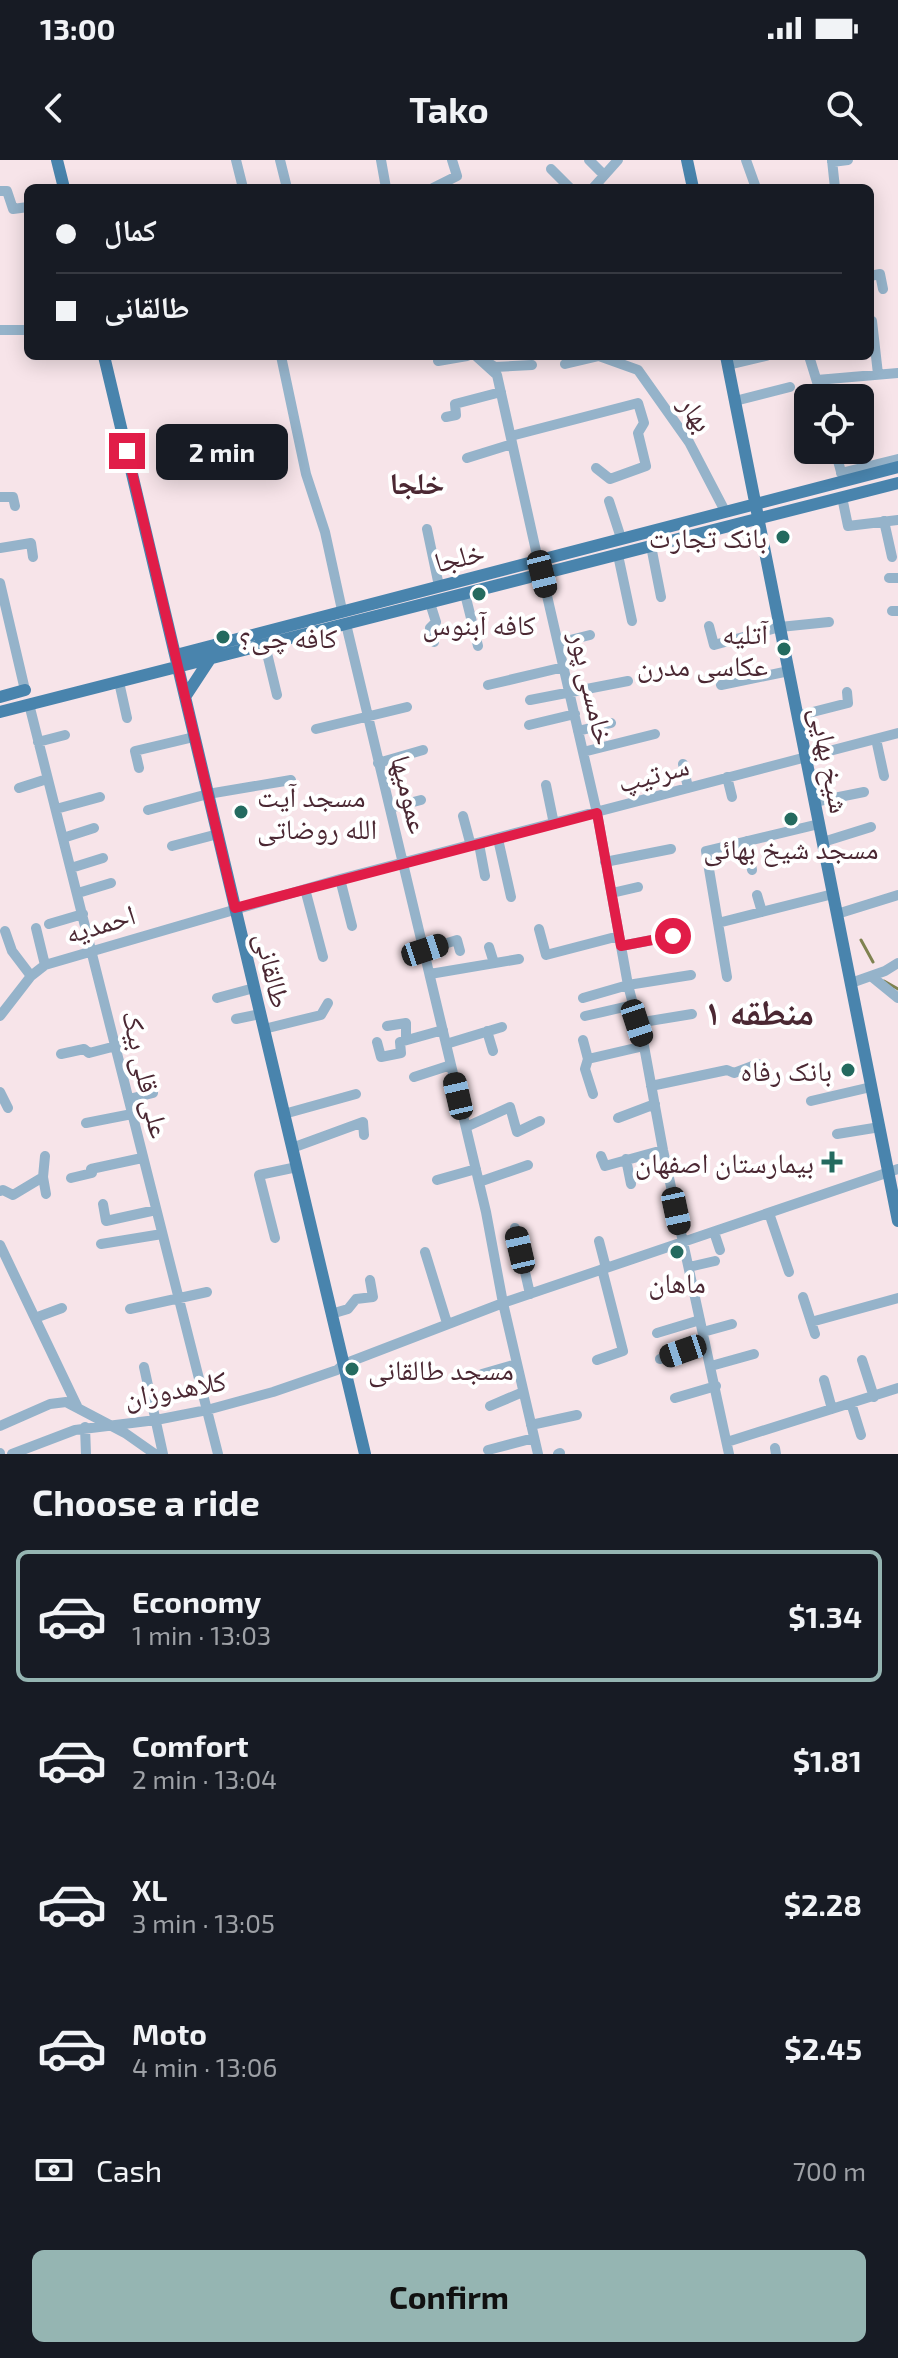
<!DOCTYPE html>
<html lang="en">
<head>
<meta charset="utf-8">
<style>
  :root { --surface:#171b24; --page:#20242c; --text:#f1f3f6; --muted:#9ea1a6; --line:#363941; --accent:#95b5b2 }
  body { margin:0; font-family:"Exo 2","Noto Naskh Arabic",sans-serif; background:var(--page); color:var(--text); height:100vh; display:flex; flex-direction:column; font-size:30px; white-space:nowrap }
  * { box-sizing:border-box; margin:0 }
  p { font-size:26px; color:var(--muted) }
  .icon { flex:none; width:44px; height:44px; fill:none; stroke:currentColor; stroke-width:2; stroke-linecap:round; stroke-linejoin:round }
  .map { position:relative; height:1294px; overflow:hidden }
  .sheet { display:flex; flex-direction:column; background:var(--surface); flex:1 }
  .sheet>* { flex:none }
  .banner { position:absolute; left:24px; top:24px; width:850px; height:176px; border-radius:12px; box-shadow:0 4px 20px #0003; display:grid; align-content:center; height:176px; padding:0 32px; background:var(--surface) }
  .tools { position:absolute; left:794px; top:224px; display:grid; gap:16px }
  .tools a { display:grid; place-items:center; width:80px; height:80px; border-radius:12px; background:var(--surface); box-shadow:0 4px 20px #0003; font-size:40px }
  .end { position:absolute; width:36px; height:36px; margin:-18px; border:10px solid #e11d48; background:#fff; box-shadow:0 0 0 4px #fff }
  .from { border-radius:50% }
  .bubble { position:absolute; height:56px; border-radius:12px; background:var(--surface); box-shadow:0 4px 20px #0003; font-size:26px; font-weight:700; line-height:56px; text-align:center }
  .car { position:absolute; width:24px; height:48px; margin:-24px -12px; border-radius:10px; box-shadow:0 0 6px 2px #0007; background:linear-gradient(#222 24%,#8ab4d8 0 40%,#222 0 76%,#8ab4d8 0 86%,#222 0) }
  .banner b { display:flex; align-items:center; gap:28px; height:76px; font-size:30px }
  .banner b+b { border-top:2px solid var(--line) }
  .banner i { width:20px; height:20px; background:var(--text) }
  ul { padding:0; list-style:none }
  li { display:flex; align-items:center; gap:24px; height:132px; margin:0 16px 12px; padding:0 16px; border:4px solid transparent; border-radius:12px }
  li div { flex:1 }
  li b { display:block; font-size:30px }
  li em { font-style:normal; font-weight:700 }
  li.on { border-color:var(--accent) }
  li>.icon { width:72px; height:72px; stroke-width:1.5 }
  h2 { padding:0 32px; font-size:36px; line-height:96px }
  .pay { display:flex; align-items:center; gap:20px; height:88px; padding:0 32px; font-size:30px }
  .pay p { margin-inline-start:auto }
  .cta { display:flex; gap:16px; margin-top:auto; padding:16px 32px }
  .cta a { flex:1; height:92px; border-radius:12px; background:var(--accent); color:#111; font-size:32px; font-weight:700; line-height:92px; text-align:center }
  .status { display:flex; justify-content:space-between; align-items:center; height:56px; padding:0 40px; background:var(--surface); direction:ltr }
  .status svg { height:22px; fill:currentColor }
  header { display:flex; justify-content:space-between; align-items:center; height:104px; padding:0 32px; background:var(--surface); font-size:36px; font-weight:700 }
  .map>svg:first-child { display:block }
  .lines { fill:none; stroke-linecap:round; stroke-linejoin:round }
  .stream { stroke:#7f8250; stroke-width:3 }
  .minor { stroke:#95b3ca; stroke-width:10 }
  .major { stroke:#4984ad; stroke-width:12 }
  .route { stroke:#e11d48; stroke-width:10 }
  .poi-dot { fill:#246a5f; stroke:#fff; stroke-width:3 }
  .labels { text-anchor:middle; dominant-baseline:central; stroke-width:8; stroke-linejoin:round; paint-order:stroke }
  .street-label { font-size:28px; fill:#4b2833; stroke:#fff }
  .poi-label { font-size:28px; fill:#4b2833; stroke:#fff; text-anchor:end }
  .neighbourhood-label { font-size:30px; font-weight:bold; fill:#4b2833; stroke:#fff }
  .district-label { font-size:36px; font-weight:bold; fill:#4b2833; stroke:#fff }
</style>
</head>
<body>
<div class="status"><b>13:00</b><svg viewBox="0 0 49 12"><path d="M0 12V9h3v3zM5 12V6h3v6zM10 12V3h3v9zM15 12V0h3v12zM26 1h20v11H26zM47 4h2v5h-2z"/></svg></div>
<header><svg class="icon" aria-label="back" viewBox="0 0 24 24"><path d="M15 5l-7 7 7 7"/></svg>Tako<svg class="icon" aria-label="search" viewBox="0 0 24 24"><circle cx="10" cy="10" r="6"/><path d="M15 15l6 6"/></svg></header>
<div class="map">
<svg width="898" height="1294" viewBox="0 0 898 1294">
  <rect width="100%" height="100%" fill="#f7e4e9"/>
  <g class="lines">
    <path class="stream" d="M861,780L873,802
      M884,821L898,829"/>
    <path class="minor" d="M236,0L243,28
      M280,0L287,28
      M381,0L386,28
      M589,0L604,15
      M746,0L756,28
      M832,0L835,28
      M832,2L848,0
      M551,9L570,28
      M433,28L457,16L452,0
      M593,28L618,0
      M0,31H7L13,49L28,47
      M870,116L880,114L883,129
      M872,161L878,214
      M0,170H28
      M281,196L306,314L325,372L342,450
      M476,196L497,215L538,400
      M809,196L822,238
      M438,201L467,196
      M487,202L495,207L532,205
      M565,204L599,196L638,210L689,282L725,351
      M728,205L766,196
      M817,220L898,213
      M735,241L790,227
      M446,257L456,255L455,244L501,232
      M511,276L638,243L644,263L638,273L646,306L610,319L596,308
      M835,290L843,319
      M467,298L512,284
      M841,313L898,299
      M0,337H13L15,346
      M842,337L848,366L898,360
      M609,341L621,378
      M884,361L892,397
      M427,369L439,426
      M651,386L661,437
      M0,388L31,383L33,397
      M618,395L632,461
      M542,414L597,653L628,825L644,886L663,990L729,1294
      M889,418H898
      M0,423L25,530
      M465,434L478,486
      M430,443L436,462L430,468L434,482
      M892,451H898
      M346,464L486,1052L503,1143L538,1294
      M709,466L714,485L780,467L829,462
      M558,483L590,475
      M265,485L277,535
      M119,522L127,558
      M488,525L564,507
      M721,525L789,511
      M530,540L628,521
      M29,544L218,1294
      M797,556L848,543L847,532
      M529,565L575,554
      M316,569L407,547
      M578,571L611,563
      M876,579L884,616
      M38,582L65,575
      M583,592L655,574
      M378,603L423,590
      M683,604L688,628
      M139,608L135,591L194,577
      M727,617L732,637
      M546,625L554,664
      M19,628L47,619
      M814,642L864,632
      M390,648L421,640
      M56,649L100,637
      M148,650L208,634L291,620
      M463,656L471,686
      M819,664L706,691L718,763L833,734
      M63,678L94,668
      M498,679L511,737
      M747,681L752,710
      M823,682L871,667
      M479,684L485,716
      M172,686L218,674
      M605,702L671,689
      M71,708L103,698
      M340,719L352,766
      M305,729L323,797
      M78,733L111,723
      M612,733L638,727
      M757,735L762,752
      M837,754L898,735
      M718,763L727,817
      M49,764L83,754
      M36,768L45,805
      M539,769L546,795L619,776
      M5,771L12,791L31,816
      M621,786L673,776
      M489,787L494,803
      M425,790L457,780L460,791
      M430,814L519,799
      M871,816L898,838
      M851,823L885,811L898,803
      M217,838L254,828
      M583,838L628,825L691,815
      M0,856L31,816L45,805L340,719L898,573
      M585,856L633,845
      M236,859L260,854
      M637,863L692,854
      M387,866L406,863V879
      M264,869L321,855L328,843
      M487,871L493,891
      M583,880L588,899
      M377,882L381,897L401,893L400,882L443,870
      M446,884L502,867
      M61,894L84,889L89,893L116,886
      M414,917L451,905
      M651,926L727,910L734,913L758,904L763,911
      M0,932L8,948
      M593,934L585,909L588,899L644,886
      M129,939L153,933
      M811,941L871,927
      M284,954L356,934
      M618,958L655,944
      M86,963L132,954
      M466,967L510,947L517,972L540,961
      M837,974L880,967
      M292,988L363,962L364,975
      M601,996L605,1006L663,990
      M626,999L631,1024
      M43,1017L46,1034
      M71,1018L92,1013L91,1009L142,998
      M437,1020L476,1009
      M479,1022L528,1005
      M0,1031L3,1030L13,1035L43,1017L45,996
      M103,1044L106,1061L156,1050
      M769,1053L789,1112
      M515,1068L530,1134
      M714,1072L720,1090
      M275,1078L259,1015L297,1007
      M599,1081L606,1108
      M101,1084L162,1074
      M0,1085L77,1246
      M425,1092L447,1163
      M689,1107L715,1101
      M803,1137L815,1174
      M130,1149L207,1132
      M331,1154L348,1149L356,1139L373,1137L370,1120
      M35,1158L62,1148
      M811,1162L898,1138
      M703,1172L732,1164
      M657,1173L700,1160
      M660,1199L705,1183
      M597,1200L623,1191L602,1109
      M862,1200L874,1237
      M711,1206L754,1194
      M144,1207L163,1294
      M482,1214L517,1204
      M824,1220L832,1249
      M675,1238L716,1226
      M851,1243L861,1275
      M490,1246L523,1232
      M531,1265L577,1255
      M0,1266L50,1244L66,1242L125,1273L155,1294
      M85,1267L86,1294
      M727,1282L898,1228
      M775,1288L776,1294
      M488,1290L534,1278
      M0,1293V1294
      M12,1294L75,1270L156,1260L207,1250L273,1232L337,1210L344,1204L503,1143L898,1009
      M558,1294L560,1293"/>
    <path class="major" d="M57,0L64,28
      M687,0L693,28
      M104,196L365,1294
      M726,196L898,1061
      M176,495L898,307
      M0,537L25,530
      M185,537L210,499
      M0,552L898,323"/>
  </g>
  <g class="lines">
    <path class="route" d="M127,291L235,748L597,653L621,786L673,776"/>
  </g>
  <g class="poi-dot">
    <circle cx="783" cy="377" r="8"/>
    <circle cx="479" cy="434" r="8"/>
    <circle cx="223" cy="477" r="8"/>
    <circle cx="784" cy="489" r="8"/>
    <circle cx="241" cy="652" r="8"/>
    <circle cx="791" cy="659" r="8"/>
    <circle cx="848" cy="910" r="8"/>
    <path d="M828 990h8v8h8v8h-8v8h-8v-8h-8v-8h8z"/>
    <circle cx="677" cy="1092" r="8"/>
    <circle cx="352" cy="1209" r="8"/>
  </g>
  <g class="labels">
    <g class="street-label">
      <text transform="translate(697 253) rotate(56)">بهار</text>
      <text transform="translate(459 396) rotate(-14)">خلجا</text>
      <text transform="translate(593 528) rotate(77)">خامسی پور</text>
      <text transform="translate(831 600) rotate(79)">شیخ بهایی</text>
      <text transform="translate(653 613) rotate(-15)">سرتیپ</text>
      <text transform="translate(411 634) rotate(76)">عمومیها</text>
      <text transform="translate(100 763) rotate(-17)">احمدیه</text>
      <text transform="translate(274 810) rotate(77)">طالقانی</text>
      <text transform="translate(147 914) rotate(77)">علی قلی بیک</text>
      <text transform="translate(175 1228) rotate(-10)">کلاهدوزان</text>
    </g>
    <g class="poi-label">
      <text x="767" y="377">بانک تجارت</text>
      <text x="479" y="464" text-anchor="middle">کافه آبنوس</text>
      <text x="768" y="473">آتلیه<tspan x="768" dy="32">عکاسی مدرن</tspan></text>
      <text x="239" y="477" text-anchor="start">کافه چی؟</text>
      <text x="257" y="636" text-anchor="start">مسجد آیت<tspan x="257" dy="32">الله روضاتی</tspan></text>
      <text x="791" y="688" text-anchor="middle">مسجد شیخ بهائی</text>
      <text x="832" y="910">بانک رفاه</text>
      <text x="814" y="1002">بیمارستان اصفهان</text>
      <text x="677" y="1122" text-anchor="middle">ماهان</text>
      <text x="368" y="1209" text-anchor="start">مسجد طالقانی</text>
    </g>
    <g class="neighbourhood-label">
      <text x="417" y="322">خلجا</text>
    </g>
    <g class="district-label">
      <text x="759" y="850">منطقه ۱</text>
    </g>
  </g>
</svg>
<div class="tools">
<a><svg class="icon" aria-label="locate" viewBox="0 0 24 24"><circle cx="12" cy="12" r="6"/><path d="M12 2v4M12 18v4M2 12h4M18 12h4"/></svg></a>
</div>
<i class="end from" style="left:673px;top:776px"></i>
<i class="end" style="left:127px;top:291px"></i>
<div class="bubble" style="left:156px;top:264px;width:132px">2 min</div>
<i class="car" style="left:542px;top:414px;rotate:166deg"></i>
<i class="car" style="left:425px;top:790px;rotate:72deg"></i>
<i class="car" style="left:637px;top:863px;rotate:162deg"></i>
<i class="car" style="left:458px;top:936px;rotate:347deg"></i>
<i class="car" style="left:676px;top:1051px;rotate:168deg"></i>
<i class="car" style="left:520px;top:1090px;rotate:347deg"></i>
<i class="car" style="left:683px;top:1191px;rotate:251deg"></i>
<div class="banner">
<b><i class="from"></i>کمال</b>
<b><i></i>طالقانی</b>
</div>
</div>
<section class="sheet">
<h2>Choose a ride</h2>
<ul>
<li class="on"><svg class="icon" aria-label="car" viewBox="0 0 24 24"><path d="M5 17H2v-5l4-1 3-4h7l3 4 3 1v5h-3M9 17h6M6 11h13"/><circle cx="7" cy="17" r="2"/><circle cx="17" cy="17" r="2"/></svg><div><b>Economy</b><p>1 min · 13:03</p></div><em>$1.34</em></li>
<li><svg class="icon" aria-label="car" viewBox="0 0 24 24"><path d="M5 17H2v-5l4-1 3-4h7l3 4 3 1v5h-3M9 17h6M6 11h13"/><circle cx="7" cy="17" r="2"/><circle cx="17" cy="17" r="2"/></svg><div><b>Comfort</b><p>2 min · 13:04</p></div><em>$1.81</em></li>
<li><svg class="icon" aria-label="car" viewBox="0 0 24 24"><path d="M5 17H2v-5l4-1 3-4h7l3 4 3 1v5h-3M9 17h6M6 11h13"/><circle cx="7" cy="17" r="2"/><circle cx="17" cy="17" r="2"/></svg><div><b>XL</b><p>3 min · 13:05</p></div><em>$2.28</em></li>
<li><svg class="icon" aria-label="car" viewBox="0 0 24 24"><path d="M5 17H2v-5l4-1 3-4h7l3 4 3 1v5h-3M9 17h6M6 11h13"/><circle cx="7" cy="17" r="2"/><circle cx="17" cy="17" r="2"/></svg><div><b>Moto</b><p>4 min · 13:06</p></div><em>$2.45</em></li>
</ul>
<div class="pay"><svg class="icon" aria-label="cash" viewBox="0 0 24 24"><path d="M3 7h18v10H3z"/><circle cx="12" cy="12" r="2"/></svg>Cash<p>700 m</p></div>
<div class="cta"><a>Confirm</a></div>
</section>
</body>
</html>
